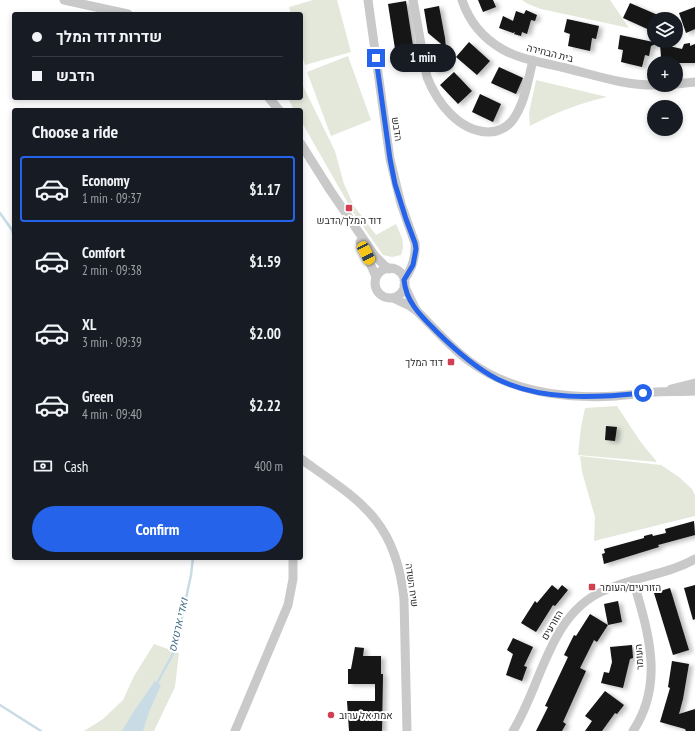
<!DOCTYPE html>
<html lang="en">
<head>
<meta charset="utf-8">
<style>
  :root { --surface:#171b24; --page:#242831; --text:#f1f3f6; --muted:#9ea1a6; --line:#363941; --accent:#2563eb }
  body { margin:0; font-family:"PT Sans Narrow",Heebo,sans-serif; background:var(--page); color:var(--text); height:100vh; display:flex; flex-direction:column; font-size:15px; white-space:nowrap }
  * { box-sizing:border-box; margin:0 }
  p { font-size:13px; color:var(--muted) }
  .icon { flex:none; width:22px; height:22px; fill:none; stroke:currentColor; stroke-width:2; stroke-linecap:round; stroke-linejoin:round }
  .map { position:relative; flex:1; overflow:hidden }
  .details { position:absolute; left:12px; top:108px; width:291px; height:452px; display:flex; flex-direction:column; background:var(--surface); border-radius:4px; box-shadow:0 2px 6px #0003 }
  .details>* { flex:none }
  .guide { position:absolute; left:12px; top:12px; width:291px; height:88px; border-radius:4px; box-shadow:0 2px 6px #0003; display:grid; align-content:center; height:88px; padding:0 20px; background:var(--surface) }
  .tools { position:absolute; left:647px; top:12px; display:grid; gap:8px }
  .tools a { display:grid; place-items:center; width:36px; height:36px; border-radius:50%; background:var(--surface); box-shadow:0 2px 6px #0003; font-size:20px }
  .end { position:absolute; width:18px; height:18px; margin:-9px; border:5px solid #2563eb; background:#fff; box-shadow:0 0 0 2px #fff }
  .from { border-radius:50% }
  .bubble { position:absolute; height:28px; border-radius:14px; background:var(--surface); box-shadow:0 2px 6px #0003; font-size:13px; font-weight:700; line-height:28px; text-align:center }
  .car { position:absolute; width:12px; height:24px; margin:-12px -6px; border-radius:5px; box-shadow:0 0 3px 1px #0007; background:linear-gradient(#f5c518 24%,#345 0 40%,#f5c518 0 76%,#345 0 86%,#f5c518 0) }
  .guide b { display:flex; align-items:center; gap:14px; height:38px; font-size:15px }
  .guide b+b { border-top:1px solid var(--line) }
  .guide i { width:10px; height:10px; background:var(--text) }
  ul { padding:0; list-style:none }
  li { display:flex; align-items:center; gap:12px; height:66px; margin:0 8px 6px; padding:0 12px; border:2px solid transparent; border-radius:4px }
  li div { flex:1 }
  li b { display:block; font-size:15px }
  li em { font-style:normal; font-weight:700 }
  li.current { border-color:var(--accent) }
  li>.icon { width:36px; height:36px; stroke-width:1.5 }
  h2 { padding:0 20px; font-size:18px; line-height:48px }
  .pay { display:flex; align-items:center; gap:10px; height:44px; padding:0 20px; font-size:15px }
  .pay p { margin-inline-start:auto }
  .primary-button { display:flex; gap:8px; margin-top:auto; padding:8px 20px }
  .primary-button a { flex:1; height:46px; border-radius:24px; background:var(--accent); color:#fff; font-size:16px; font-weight:700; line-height:46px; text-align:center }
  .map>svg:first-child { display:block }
  .green { fill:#e3e8db }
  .water { fill:#c9dce6 }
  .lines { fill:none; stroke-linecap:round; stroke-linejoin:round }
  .stream { stroke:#c9dce6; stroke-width:2.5 }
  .building { fill:#131313; filter:url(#shadow) }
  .minor { stroke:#c9c9c9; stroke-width:9 }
  .route { stroke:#2563eb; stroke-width:5 }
  .poi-dot { fill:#d14052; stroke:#fff; stroke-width:1.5 }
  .labels { text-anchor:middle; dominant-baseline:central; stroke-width:4; stroke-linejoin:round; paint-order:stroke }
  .street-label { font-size:10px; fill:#2c2c2c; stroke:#fff }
  .poi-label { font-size:10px; fill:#2c2c2c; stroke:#fff; text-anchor:start }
  .water-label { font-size:11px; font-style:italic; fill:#446f85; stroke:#fff }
</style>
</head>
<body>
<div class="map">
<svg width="695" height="731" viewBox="0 0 695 731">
  <defs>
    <filter id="shadow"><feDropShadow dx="4" dy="2" stdDeviation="2" flood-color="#0004"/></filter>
  </defs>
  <rect width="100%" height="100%" fill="#fff"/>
  <path class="green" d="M313,0H337L351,52L305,65L301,52V14H291L289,7Z
    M522,0H610L629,28L541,9L528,4Z
    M348,56L371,120L331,136L307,72Z
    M536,80L607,97C579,103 555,113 530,126L529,113Z
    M301,82L335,151L344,184L354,206L376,235L396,224C401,236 406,243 401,255L392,257L383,255L353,212L301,121V110H294L288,98H301Z
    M617,406L640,441L657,462L578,455L581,427L585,408Z
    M580,456L661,465L679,477L692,489L695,495V516L594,541L595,517L582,472Z
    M154,644L179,653L175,687L154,731H84L103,719L123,700L134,676Z"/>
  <path class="water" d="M155,681L161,685L149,712L143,731H122L134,711Z"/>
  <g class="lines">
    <path class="stream" d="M0,213L12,230L14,236
      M156,685L175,650L191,575L193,558
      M0,705L41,731"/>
  </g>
  <path class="building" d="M478,0H493L496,7L483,12Z
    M406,1L416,65L398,68L388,4Z
    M630,3L667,19H654V32L623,18Z
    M439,6L445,38L446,48L428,33L424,9Z
    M695,7V29L686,33L679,13Z
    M526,10L537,15L535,21L531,20L527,34L522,32L521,36L514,34L515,32L513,33L499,28L503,16L513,21L516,11L524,14Z
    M567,19L599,26L596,39L592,38L590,51L568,46L570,34L564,32Z
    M620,35L658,43L651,46L649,56L645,55L642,67L621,62L623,50L618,49Z
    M469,42L490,61L477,75L456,57Z
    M690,43V46L695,44V63H664V57H661L660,44L682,49L684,44Z
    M430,48L450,68L434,71Z
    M499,67L523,78L516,94L491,83Z
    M454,72L472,91L458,104L440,85Z
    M480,94L501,104L493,122L472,112Z
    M606,426L617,427L615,441L605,440Z
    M694,521L695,535L658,545L659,547L604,564L602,554L605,553L604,549L644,538V536L652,534L653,536L666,533L665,529Z
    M552,585L558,590L562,585L568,590L555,606L553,605L536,632L521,623L535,601L537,603Z
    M695,585V619L693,620L684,588Z
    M670,588L689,650L673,655L654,593Z
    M618,601L622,622L608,625L604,604Z
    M590,614L608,625L597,642L594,640L580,668L586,671L563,722L566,724L562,731H536L548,707L545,706L568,657L564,655L574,635L576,636Z
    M513,638L533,647L524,666L527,667L522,681L506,675L513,654L507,650Z
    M632,645L633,658L630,659L623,688L601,683L604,672L609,673L612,662L610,647Z
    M355,647L364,648L363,656H381V674H383L382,731H349L347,701H375V684H348V669H351Z
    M672,661L689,664L683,699L679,714L695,709V731H686L685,729L660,722L670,688L668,687Z
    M605,691L624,705L617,714L615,713L602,731H585L592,721L585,716Z"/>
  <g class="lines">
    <path class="minor" d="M64,0L128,14
      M368,0L390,159L401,204L415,243C416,256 412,269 404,280
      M413,0L427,77C437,102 458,131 488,132C497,132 506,128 512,121C525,104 528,80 533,60
      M462,0C469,21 483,38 502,49C519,59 541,62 561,67C592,74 624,86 657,85
      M676,84L695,82
      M269,98L279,110
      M301,144L330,190L375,256L384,265L389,269
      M360,242L370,263L376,277
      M375 283a15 15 0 1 1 30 0a15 15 0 1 1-30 0Z
      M404,285L416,310
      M393,298L410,306L417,311C434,328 450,347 469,361C512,393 565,399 616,396C630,395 643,393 656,392C669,391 682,392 695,391
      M671,389L695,383
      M301,459C360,501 396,520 404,599L407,731
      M633,580C648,631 665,683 633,731
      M235,731L288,605L293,579V558
      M513,731C542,684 549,615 603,591C632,577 667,575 695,559"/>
  </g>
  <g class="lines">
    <path class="route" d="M376,58L390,159L395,184L406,219L415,243L416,249L413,265L404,280C406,302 421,316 435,330C454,349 474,367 497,379C542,401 595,398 643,393"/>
  </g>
  <g class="poi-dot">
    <rect x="345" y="204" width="8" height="8" rx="2"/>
    <rect x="447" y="358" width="8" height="8" rx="2"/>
    <rect x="588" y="583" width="8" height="8" rx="2"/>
    <circle cx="331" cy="715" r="4"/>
  </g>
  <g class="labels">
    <g class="street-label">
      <text transform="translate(550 53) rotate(14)">בית הבחירה</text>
      <text transform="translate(397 129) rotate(82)">הדבש</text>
      <text transform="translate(412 585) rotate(82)">שיח השדה</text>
      <text transform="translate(552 625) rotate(-59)">הזורעים</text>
      <text transform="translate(639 657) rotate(-94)">העומר</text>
    </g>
    <g class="poi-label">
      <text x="349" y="220" text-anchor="middle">דוד המלך/הדבש</text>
      <text x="443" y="362" text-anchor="end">דוד המלך</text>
      <text x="600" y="587">הזורעים/העומר</text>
      <text x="339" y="715">אמת אל ערוב</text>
    </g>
    <g class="water-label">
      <text transform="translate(178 625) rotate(-77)">ואדי ארטאס</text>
    </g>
  </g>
</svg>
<div class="tools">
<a><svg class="icon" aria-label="layers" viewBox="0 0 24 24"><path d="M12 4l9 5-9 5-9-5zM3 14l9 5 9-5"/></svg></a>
<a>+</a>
<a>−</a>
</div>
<i class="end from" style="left:643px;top:393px"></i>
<i class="end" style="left:376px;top:58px"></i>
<div class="bubble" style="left:390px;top:44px;width:66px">1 min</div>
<i class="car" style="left:366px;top:253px;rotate:153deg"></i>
<div class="guide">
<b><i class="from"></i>שדרות דוד המלך</b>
<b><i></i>הדבש</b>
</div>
<section class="details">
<h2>Choose a ride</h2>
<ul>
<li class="current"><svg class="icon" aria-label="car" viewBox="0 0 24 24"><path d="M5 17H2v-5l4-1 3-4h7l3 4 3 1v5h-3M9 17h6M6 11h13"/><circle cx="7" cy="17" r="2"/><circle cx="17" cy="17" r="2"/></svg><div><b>Economy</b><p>1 min · 09:37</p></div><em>$1.17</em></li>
<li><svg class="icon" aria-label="car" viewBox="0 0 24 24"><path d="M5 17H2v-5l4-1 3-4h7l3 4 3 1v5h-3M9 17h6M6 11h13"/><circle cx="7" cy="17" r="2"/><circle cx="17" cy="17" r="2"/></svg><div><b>Comfort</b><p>2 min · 09:38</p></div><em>$1.59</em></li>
<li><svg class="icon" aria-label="car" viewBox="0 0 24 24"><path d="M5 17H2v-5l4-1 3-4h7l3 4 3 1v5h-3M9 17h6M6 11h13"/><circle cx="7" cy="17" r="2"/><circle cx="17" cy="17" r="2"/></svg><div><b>XL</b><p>3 min · 09:39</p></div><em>$2.00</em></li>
<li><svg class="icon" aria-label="car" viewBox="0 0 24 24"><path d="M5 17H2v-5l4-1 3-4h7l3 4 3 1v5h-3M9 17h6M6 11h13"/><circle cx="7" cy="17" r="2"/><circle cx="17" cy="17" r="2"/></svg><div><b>Green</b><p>4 min · 09:40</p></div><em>$2.22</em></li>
</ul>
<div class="pay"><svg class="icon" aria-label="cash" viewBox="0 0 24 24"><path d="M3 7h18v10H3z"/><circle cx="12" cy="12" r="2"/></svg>Cash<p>400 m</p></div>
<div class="primary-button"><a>Confirm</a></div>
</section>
</div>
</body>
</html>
